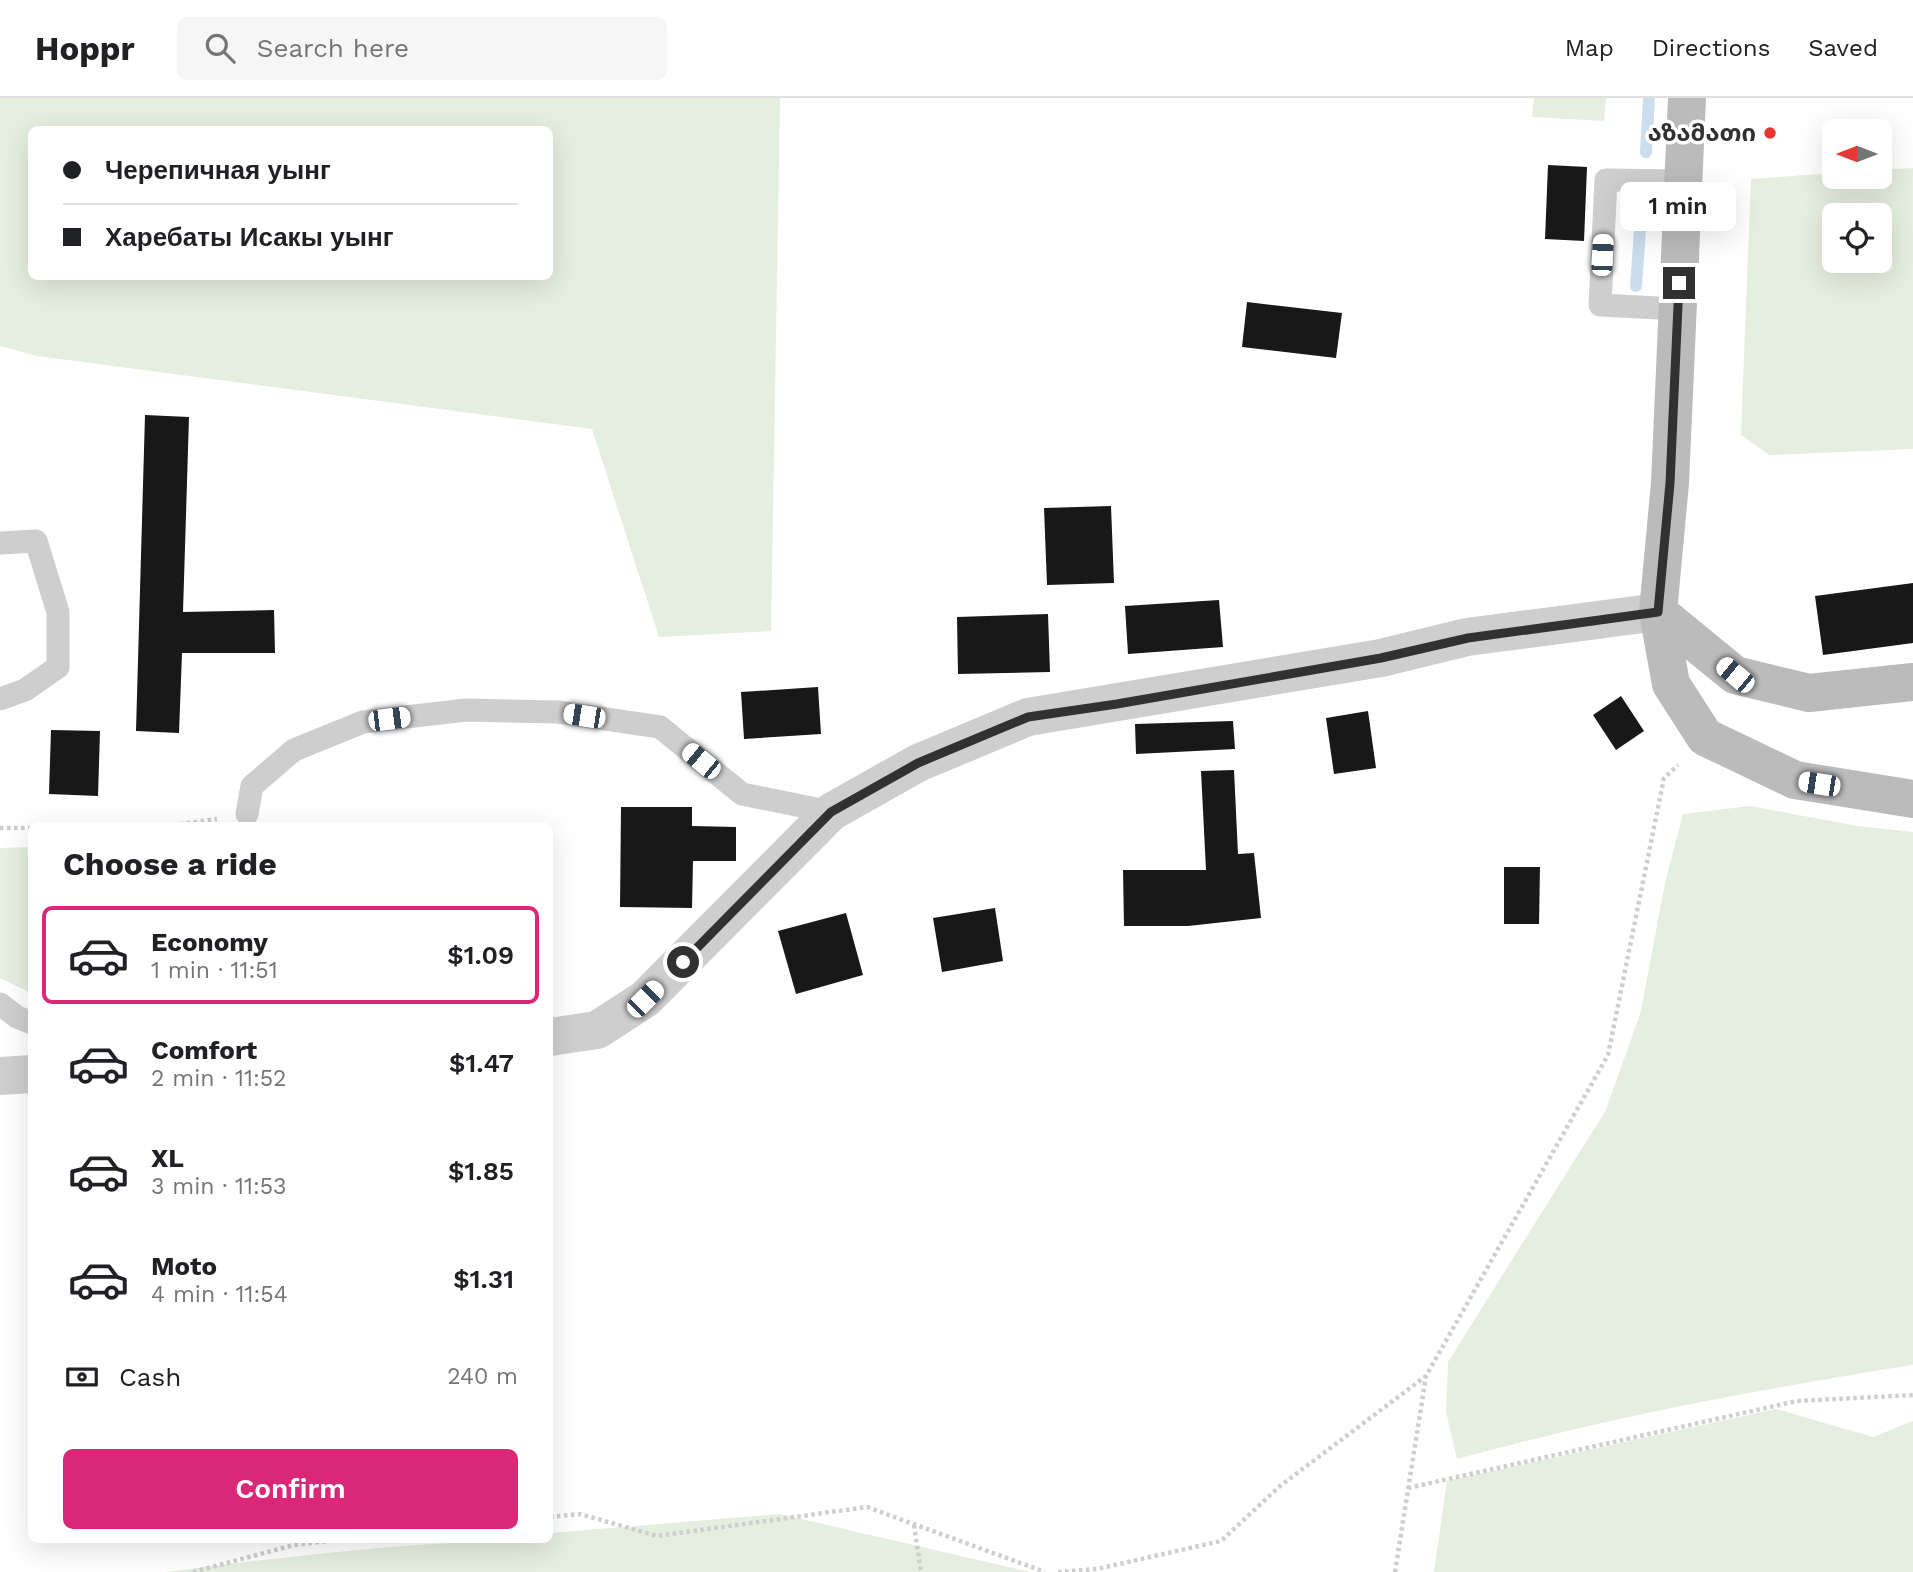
<!DOCTYPE html>
<html lang="en">
<head>
<meta charset="utf-8">
<style>
  :root { --surface:#fff; --page:#f6f6f6; --text:#202124; --muted:#757577; --line:#e0e0e0; --accent:#db2777 }
  body { margin:0; font-family:"Work Sans","Noto Sans Georgian",sans-serif; background:var(--page); color:var(--text); height:100vh; display:flex; flex-direction:column; font-size:26px; white-space:nowrap }
  * { box-sizing:border-box; margin:0 }
  p { font-size:23px; color:var(--muted) }
  .icon { flex:none; width:38px; height:38px; fill:none; stroke:currentColor; stroke-width:2; stroke-linecap:round; stroke-linejoin:round }
  .map { position:relative; flex:1; overflow:hidden }
  .drawer { position:absolute; left:28px; top:724px; width:525px; height:721px; display:flex; flex-direction:column; background:var(--surface); border-radius:10px; box-shadow:0 7px 28px #0002 }
  .drawer>* { flex:none }
  .top-card { position:absolute; left:28px; top:28px; width:525px; height:154px; border-radius:10px; box-shadow:0 7px 28px #0002; display:grid; align-content:center; height:154px; padding:0 35px; background:var(--surface) }
  .needle { width:46px; rotate:270deg }
  .fabs { position:absolute; left:1822px; top:21px; display:grid; gap:14px }
  .fabs a { display:grid; place-items:center; width:70px; height:70px; border-radius:10px; background:var(--surface); box-shadow:0 7px 28px #0002; font-size:35px }
  .end { position:absolute; width:32px; height:32px; margin:-16px; border:9px solid #313131; background:#fff; box-shadow:0 0 0 4px #fff }
  .from { border-radius:50% }
  .bubble { position:absolute; height:49px; border-radius:10px; background:var(--surface); box-shadow:0 7px 28px #0002; font-size:23px; font-weight:600; line-height:49px; text-align:center }
  .car { position:absolute; width:21px; height:42px; margin:-21px -10px; border-radius:9px; box-shadow:0 0 5px 2px #0007; background:linear-gradient(#fff 24%,#345 0 40%,#fff 0 76%,#345 0 86%,#fff 0) }
  .top-card b { display:flex; align-items:center; gap:24px; height:66px; font-size:26px }
  .top-card b+b { border-top:2px solid var(--line) }
  .top-card i { width:18px; height:18px; background:var(--text) }
  ul { padding:0; list-style:none }
  li { display:flex; align-items:center; gap:21px; height:98px; margin:0 14px 10px; padding:0 21px; border:4px solid transparent; border-radius:10px }
  li div { flex:1 }
  li b { display:block; font-size:26px }
  li em { font-style:normal; font-weight:600 }
  li.active { border-color:var(--accent) }
  li>.icon { width:63px; height:63px; stroke-width:1.5 }
  h2 { padding:0 35px; font-size:32px; line-height:84px }
  .pay { display:flex; align-items:center; gap:18px; height:77px; padding:0 35px; font-size:26px }
  .pay p { margin-inline-start:auto }
  .action { display:flex; gap:14px; margin-top:auto; padding:14px 35px }
  .action a { flex:1; height:80px; border-radius:10px; background:var(--accent); color:#fff; font-size:28px; font-weight:600; line-height:80px; text-align:center }
  header { display:flex; align-items:center; gap:42px; box-sizing:border-box; height:98px; padding:0 35px; background:var(--surface); border-bottom:2px solid var(--line) }
  header strong { font-size:33px }
  nav { display:flex; gap:38px; margin-inline-start:auto; font-size:24px }
  .search { width:490px; height:63px; background:var(--page); display:flex; align-items:center; gap:18px; box-sizing:border-box; padding:0 24px; border-radius:10px; color:var(--muted); font-size:26px }
  .map>svg:first-child { display:block }
  .green { fill:#e6eedf; fill-rule:evenodd }
  .lines { fill:none; stroke-linecap:round; stroke-linejoin:round }
  .stream { stroke:#ccdeed; stroke-width:12 }
  .building { fill:#181818 }
  .path { stroke:#cecece; stroke-width:4.5; stroke-dasharray:3.5 3.5; stroke-linecap:butt }
  .lane { stroke:#cecece; stroke-width:23 }
  .street { stroke:#cecece; stroke-width:38 }
  .secondary { stroke:#bbb; stroke-width:38 }
  .route { stroke:#313131; stroke-width:9 }
  .poi-dot { fill:#e73534; stroke:#fff; stroke-width:2.5 }
  .labels { text-anchor:middle; dominant-baseline:central; stroke-width:7; stroke-linejoin:round; paint-order:stroke }
  .poi-label { font-size:24px; font-weight:bold; fill:#313131; stroke:#fff; text-anchor:end }
</style>
</head>
<body>
<header>
<strong>Hoppr</strong>
<div class="search"><svg class="icon" aria-label="search" viewBox="0 0 24 24"><circle cx="10" cy="10" r="6"/><path d="M15 15l6 6"/></svg>Search here</div>
<nav><a>Map</a><a>Directions</a><a>Saved</a></nav>
</header>
<div class="map">
<svg width="1913" height="1474" viewBox="0 0 1913 1474">
  <rect width="100%" height="100%" fill="#fff"/>
  <path class="green" d="M0,0H780L771,533L659,539L592,331L37,258L0,248ZM32,32H550V178H32Z
    M1534,0H1606L1604,23L1532,19Z
    M1913,70V351L1769,357L1741,337L1751,81L1834,75V79H1880V72ZM1880,117V163H1834V117Z
    M1750,708L1858,728L1913,734V1267C1760,1291 1606,1320 1457,1361L1446,1314L1448,1264L1606,1012L1641,913L1665,785L1683,716Z
    M31,749H32L31,895L0,880V750Z
    M1776,1311L1873,1339L1913,1323V1474H1434L1447,1383Z
    M780,1416L1030,1474H165C293,1458 420,1442 550,1442V1435Z"/>
  <g class="lines">
    <path class="stream" d="M1646,54L1649,0
      M1636,188L1642,105"/>
  </g>
  <path class="building" d="M1548,67L1587,69L1584,143L1545,141Z
    M1247,204L1342,215L1336,260L1242,249Z
    M145,317L189,319L183,514L274,512L275,555H182L179,635L136,633Z
    M1111,408L1114,485L1047,487L1044,410Z
    M1913,485V545L1823,557L1815,498Z
    M1219,502L1223,549L1128,556L1125,508Z
    M1048,516L1050,574L958,576L957,519Z
    M818,589L821,636L744,641L741,594Z
    M1621,598L1644,633L1616,652L1593,617Z
    M1368,613L1376,670L1334,676L1326,620Z
    M1233,623L1235,651L1136,656L1135,626Z
    M51,632L100,633L98,698L49,696Z
    M1234,672L1238,756L1254,755L1261,820L1188,828H1124L1123,772H1206L1201,673Z
    M621,709H692V728L736,729V763H693L692,810L620,809Z
    M1504,769H1540L1539,826H1504Z
    M995,810L1003,863L942,874L933,820Z
    M846,815L863,877L796,896L778,833Z"/>
  <g class="lines">
    <path class="path" d="M166,728L217,721
      M0,730H32
      M1408,1390L1797,1303L1913,1297
      M550,1419L580,1416L657,1438L867,1409L1045,1474
      M914,1427L921,1474
      M193,1474L294,1447L337,1442
      M1058,1474L1097,1471L1221,1443L1280,1388L1426,1278
      M1395,1474L1426,1278L1608,957L1664,680L1678,667"/>
    <path class="lane" d="M1678,211L1600,207L1606,82L1683,83
      M0,445L36,443L58,514V569L25,592L0,601
      M247,716L252,688L294,652L363,624L466,612L558,614L660,629L742,696L831,714
      M0,906L17,919L32,925"/>
    <path class="street" d="M550,939L597,932L645,901L831,714L918,665L1028,619L1381,560L1467,539L1658,514
      M0,978L32,976"/>
    <path class="secondary" d="M1687,0L1670,385L1658,514L1671,586L1705,639L1795,682L1913,701
      M1658,514L1735,577L1809,595L1913,584"/>
  </g>
  <g class="lines">
    <path class="route" d="M683,864L831,714L918,665L1028,619L1117,606L1381,560L1468,540L1658,514L1670,385L1679,185"/>
  </g>
  <circle class="poi-dot" cx="1770" cy="35" r="7"/>
  <g class="labels">
    <g class="poi-label">
      <text x="1756" y="35">აზამათი</text>
    </g>
  </g>
</svg>
<div class="fabs">
<a><svg class="needle" viewBox="-14 -14 28 28"><path d="M0-13l5 13h-10z" fill="#e53935"/><path d="M0 13l5-13h-10z" fill="#757577"/></svg></a>
<a><svg class="icon" aria-label="locate" viewBox="0 0 24 24"><circle cx="12" cy="12" r="6"/><path d="M12 2v4M12 18v4M2 12h4M18 12h4"/></svg></a>
</div>
<i class="end from" style="left:683px;top:864px"></i>
<i class="end" style="left:1679px;top:185px"></i>
<div class="bubble" style="left:1620px;top:84px;width:116px">1 min</div>
<i class="car" style="left:1602px;top:157px;rotate:3deg"></i>
<i class="car" style="left:1735px;top:577px;rotate:310deg"></i>
<i class="car" style="left:584px;top:618px;rotate:279deg"></i>
<i class="car" style="left:389px;top:621px;rotate:83deg"></i>
<i class="car" style="left:701px;top:663px;rotate:309deg"></i>
<i class="car" style="left:1819px;top:686px;rotate:279deg"></i>
<i class="car" style="left:645px;top:901px;rotate:45deg"></i>
<div class="top-card">
<b><i class="from"></i>Черепичная уынг</b>
<b><i></i>Харебаты Исакы уынг</b>
</div>
<section class="drawer">
<h2>Choose a ride</h2>
<ul>
<li class="active"><svg class="icon" aria-label="car" viewBox="0 0 24 24"><path d="M5 17H2v-5l4-1 3-4h7l3 4 3 1v5h-3M9 17h6M6 11h13"/><circle cx="7" cy="17" r="2"/><circle cx="17" cy="17" r="2"/></svg><div><b>Economy</b><p>1 min · 11:51</p></div><em>$1.09</em></li>
<li><svg class="icon" aria-label="car" viewBox="0 0 24 24"><path d="M5 17H2v-5l4-1 3-4h7l3 4 3 1v5h-3M9 17h6M6 11h13"/><circle cx="7" cy="17" r="2"/><circle cx="17" cy="17" r="2"/></svg><div><b>Comfort</b><p>2 min · 11:52</p></div><em>$1.47</em></li>
<li><svg class="icon" aria-label="car" viewBox="0 0 24 24"><path d="M5 17H2v-5l4-1 3-4h7l3 4 3 1v5h-3M9 17h6M6 11h13"/><circle cx="7" cy="17" r="2"/><circle cx="17" cy="17" r="2"/></svg><div><b>XL</b><p>3 min · 11:53</p></div><em>$1.85</em></li>
<li><svg class="icon" aria-label="car" viewBox="0 0 24 24"><path d="M5 17H2v-5l4-1 3-4h7l3 4 3 1v5h-3M9 17h6M6 11h13"/><circle cx="7" cy="17" r="2"/><circle cx="17" cy="17" r="2"/></svg><div><b>Moto</b><p>4 min · 11:54</p></div><em>$1.31</em></li>
</ul>
<div class="pay"><svg class="icon" aria-label="cash" viewBox="0 0 24 24"><path d="M3 7h18v10H3z"/><circle cx="12" cy="12" r="2"/></svg>Cash<p>240 m</p></div>
<div class="action"><a>Confirm</a></div>
</section>
</div>
</body>
</html>
